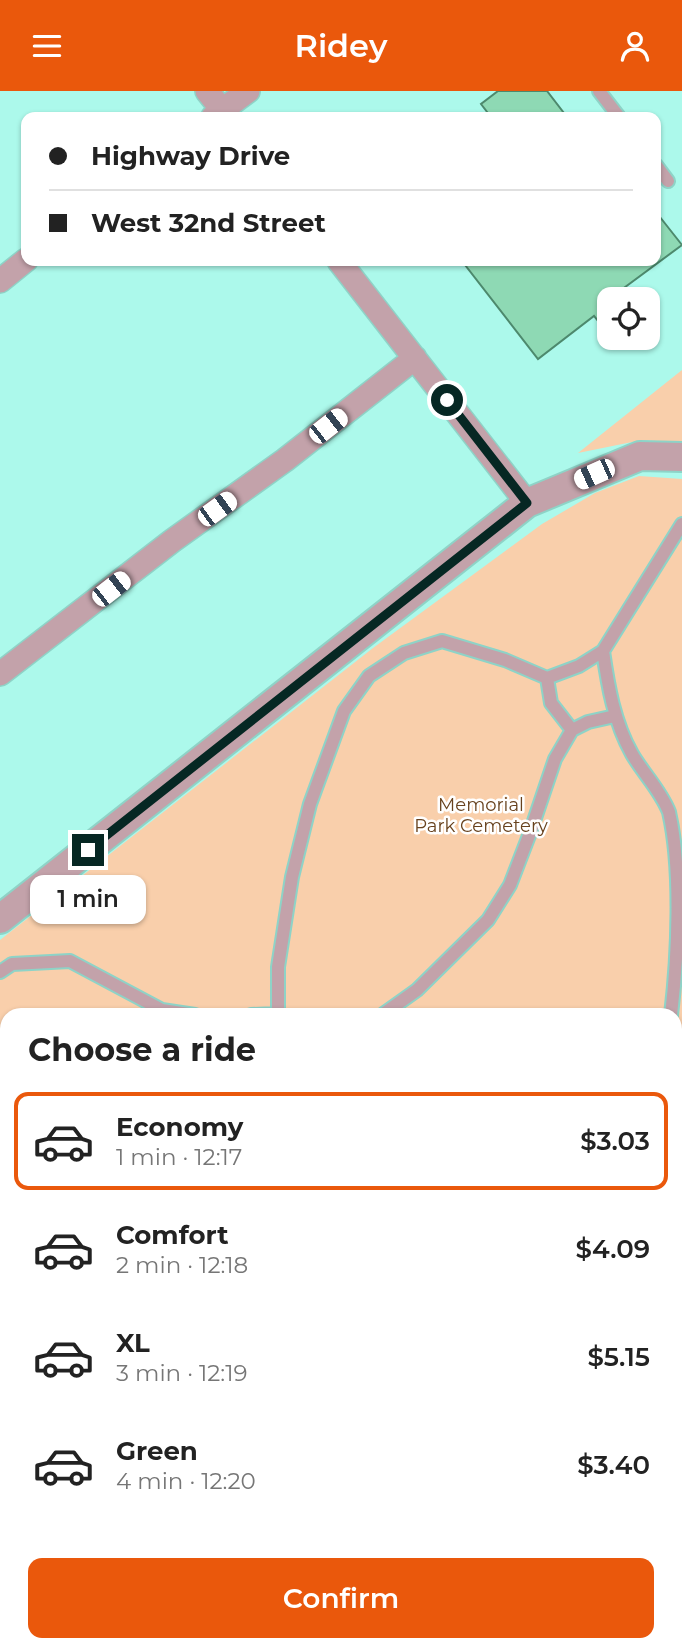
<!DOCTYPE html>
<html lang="en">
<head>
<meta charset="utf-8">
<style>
  :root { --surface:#fff; --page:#f6f6f6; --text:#222; --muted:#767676; --line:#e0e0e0; --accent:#ea580c }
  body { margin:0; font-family:Montserrat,sans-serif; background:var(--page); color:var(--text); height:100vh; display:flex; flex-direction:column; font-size:26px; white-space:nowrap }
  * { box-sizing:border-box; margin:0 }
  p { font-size:23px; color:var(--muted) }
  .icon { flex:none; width:38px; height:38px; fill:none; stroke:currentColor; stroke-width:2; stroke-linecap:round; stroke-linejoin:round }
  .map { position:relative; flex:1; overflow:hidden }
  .details { position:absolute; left:0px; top:917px; width:682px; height:644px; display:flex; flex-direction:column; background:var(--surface); border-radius:21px 21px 0 0; box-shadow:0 2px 5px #0004 }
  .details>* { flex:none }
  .top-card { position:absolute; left:21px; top:21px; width:640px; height:154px; border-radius:14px; box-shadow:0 2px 5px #0004; display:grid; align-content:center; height:154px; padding:0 28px; background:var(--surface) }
  .buttons { position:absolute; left:597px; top:196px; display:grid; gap:14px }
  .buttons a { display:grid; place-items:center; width:63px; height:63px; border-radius:14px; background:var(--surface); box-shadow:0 2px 5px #0004; font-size:35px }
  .end { position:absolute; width:32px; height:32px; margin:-16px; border:9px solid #062723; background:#fff; box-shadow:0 0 0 4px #fff }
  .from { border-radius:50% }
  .bubble { position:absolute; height:49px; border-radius:14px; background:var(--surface); box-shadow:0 2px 5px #0004; font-size:23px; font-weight:600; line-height:49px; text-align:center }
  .car { position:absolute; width:21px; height:42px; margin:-21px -10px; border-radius:9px; box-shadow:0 0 5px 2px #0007; background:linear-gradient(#fff 24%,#345 0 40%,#fff 0 76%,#345 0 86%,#fff 0) }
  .top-card b { display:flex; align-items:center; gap:24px; height:66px; font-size:26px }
  .top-card b+b { border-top:2px solid var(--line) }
  .top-card i { width:18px; height:18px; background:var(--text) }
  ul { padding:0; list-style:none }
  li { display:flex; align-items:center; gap:21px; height:98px; margin:0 14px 10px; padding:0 14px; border:4px solid transparent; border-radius:14px }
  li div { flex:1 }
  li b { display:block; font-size:26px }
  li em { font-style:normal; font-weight:600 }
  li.current { border-color:var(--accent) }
  li>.icon { width:63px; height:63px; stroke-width:1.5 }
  h2 { padding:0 28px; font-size:32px; line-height:84px }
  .action { display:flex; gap:14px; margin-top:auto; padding:14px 28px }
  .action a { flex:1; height:80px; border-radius:14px; background:var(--accent); color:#fff; font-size:28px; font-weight:600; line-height:80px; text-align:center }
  header { display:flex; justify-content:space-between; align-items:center; height:91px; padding:0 28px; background:var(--accent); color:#fff; font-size:32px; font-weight:600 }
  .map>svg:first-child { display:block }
  .green { fill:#f9cfab }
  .building { fill:#8ed9b4; stroke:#4d896d; stroke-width:2 }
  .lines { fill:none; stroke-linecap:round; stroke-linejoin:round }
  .service-casing { stroke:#8ed3c7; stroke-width:16 }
  .minor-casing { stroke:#8ed3c7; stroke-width:26 }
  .tertiary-casing { stroke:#8ed3c7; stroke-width:32 }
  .secondary-casing { stroke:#8ed3c7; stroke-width:37 }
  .service { stroke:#c3a2aa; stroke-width:12 }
  .minor { stroke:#c3a2aa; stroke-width:23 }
  .tertiary { stroke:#c3a2aa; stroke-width:28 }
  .secondary { stroke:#b07f8c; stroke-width:33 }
  .route { stroke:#062723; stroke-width:9 }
  .labels { text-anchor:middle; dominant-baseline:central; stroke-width:5; stroke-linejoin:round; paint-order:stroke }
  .park-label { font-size:18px; fill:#68421e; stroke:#fff }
</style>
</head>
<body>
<header><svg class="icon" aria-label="menu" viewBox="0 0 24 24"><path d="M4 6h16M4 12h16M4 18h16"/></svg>Ridey<svg class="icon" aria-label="person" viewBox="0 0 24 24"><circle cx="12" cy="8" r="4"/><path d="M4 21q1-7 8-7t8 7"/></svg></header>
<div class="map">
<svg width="682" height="1561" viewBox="0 0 682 1561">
  <rect width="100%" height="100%" fill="#acf9eb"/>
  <path class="green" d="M682,279V352L642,349L578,362Z
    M639,385L682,388V1014L676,1067V924H7V1375L0,1366V849L373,557L542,433L595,402Z
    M154,1554H616L615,1561H160Z"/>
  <path class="building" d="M498,0H547L567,26H491L481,13Z
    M656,121L682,154L609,208V237L606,240L594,225L538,268L462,170H656Z"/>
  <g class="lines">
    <g class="service-casing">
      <path id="service" d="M599,0L619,26
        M656,74L668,90
        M547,587L551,612L572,639
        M0,881L12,873L70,870L162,919L195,924
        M251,924L277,923
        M278,924V876L292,786L310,713L344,620L369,585L404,562L442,550L505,569L547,587L579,575L603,560
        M382,924L417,899L488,829L510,794L530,742L555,668L572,639L588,631L615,625
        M671,924C678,865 682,778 669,721C661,700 643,682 632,663C614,631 608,595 603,560L682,433
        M676,1173L682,1174
        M0,1302L7,1310
        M676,1510L682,1511
        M198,1554L204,1561
        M270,1561L282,1554
        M592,1561L593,1554"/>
    </g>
    <g class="minor-casing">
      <path id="minor" d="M207,0L228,26
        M213,26L248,0
        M339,170L527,412
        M0,190L26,169
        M0,583L172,450L285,369L415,267"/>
    </g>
    <g class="tertiary-casing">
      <path id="tertiary" d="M0,828L527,412L640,365L682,366"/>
    </g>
    <g class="secondary-casing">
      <path id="secondary" d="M676,1307L682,1253
        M647,1561L648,1554"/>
    </g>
    <use href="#service" class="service"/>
    <use href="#minor" class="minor"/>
    <use href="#tertiary" class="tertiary"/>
    <use href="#secondary" class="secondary"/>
  </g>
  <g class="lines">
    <path class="route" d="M88,759L527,412L447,309"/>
  </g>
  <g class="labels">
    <g class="park-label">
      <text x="481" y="714">Memorial<tspan x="481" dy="21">Park Cemetery</tspan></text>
    </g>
  </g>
</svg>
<div class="buttons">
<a><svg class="icon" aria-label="locate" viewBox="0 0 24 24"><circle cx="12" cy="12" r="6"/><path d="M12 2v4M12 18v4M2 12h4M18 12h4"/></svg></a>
</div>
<i class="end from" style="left:447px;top:309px"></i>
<i class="end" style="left:88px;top:759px"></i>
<div class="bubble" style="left:30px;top:784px;width:116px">1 min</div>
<i class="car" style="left:328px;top:335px;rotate:52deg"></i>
<i class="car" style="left:594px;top:383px;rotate:246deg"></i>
<i class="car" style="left:217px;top:418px;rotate:54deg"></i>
<i class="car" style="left:111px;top:498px;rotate:52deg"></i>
<div class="top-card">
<b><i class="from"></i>Highway Drive</b>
<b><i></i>West 32nd Street</b>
</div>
<section class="details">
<h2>Choose a ride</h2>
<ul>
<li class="current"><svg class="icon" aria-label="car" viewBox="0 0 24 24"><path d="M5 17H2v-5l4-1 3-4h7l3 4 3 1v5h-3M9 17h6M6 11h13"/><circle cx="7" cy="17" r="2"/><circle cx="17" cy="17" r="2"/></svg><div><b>Economy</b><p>1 min · 12:17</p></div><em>$3.03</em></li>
<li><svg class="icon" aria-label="car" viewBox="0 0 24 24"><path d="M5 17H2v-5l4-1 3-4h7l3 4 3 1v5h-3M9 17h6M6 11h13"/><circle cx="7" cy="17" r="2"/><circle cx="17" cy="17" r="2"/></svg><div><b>Comfort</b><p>2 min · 12:18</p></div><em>$4.09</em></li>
<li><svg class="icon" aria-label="car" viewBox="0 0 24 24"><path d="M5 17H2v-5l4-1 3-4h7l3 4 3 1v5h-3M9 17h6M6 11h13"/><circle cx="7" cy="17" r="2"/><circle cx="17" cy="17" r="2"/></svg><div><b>XL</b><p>3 min · 12:19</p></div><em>$5.15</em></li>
<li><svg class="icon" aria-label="car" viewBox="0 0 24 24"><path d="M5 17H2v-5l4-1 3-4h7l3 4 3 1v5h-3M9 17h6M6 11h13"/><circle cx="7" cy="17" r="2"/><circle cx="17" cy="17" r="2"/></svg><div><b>Green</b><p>4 min · 12:20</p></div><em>$3.40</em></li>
</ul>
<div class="action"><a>Confirm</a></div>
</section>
</div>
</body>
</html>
